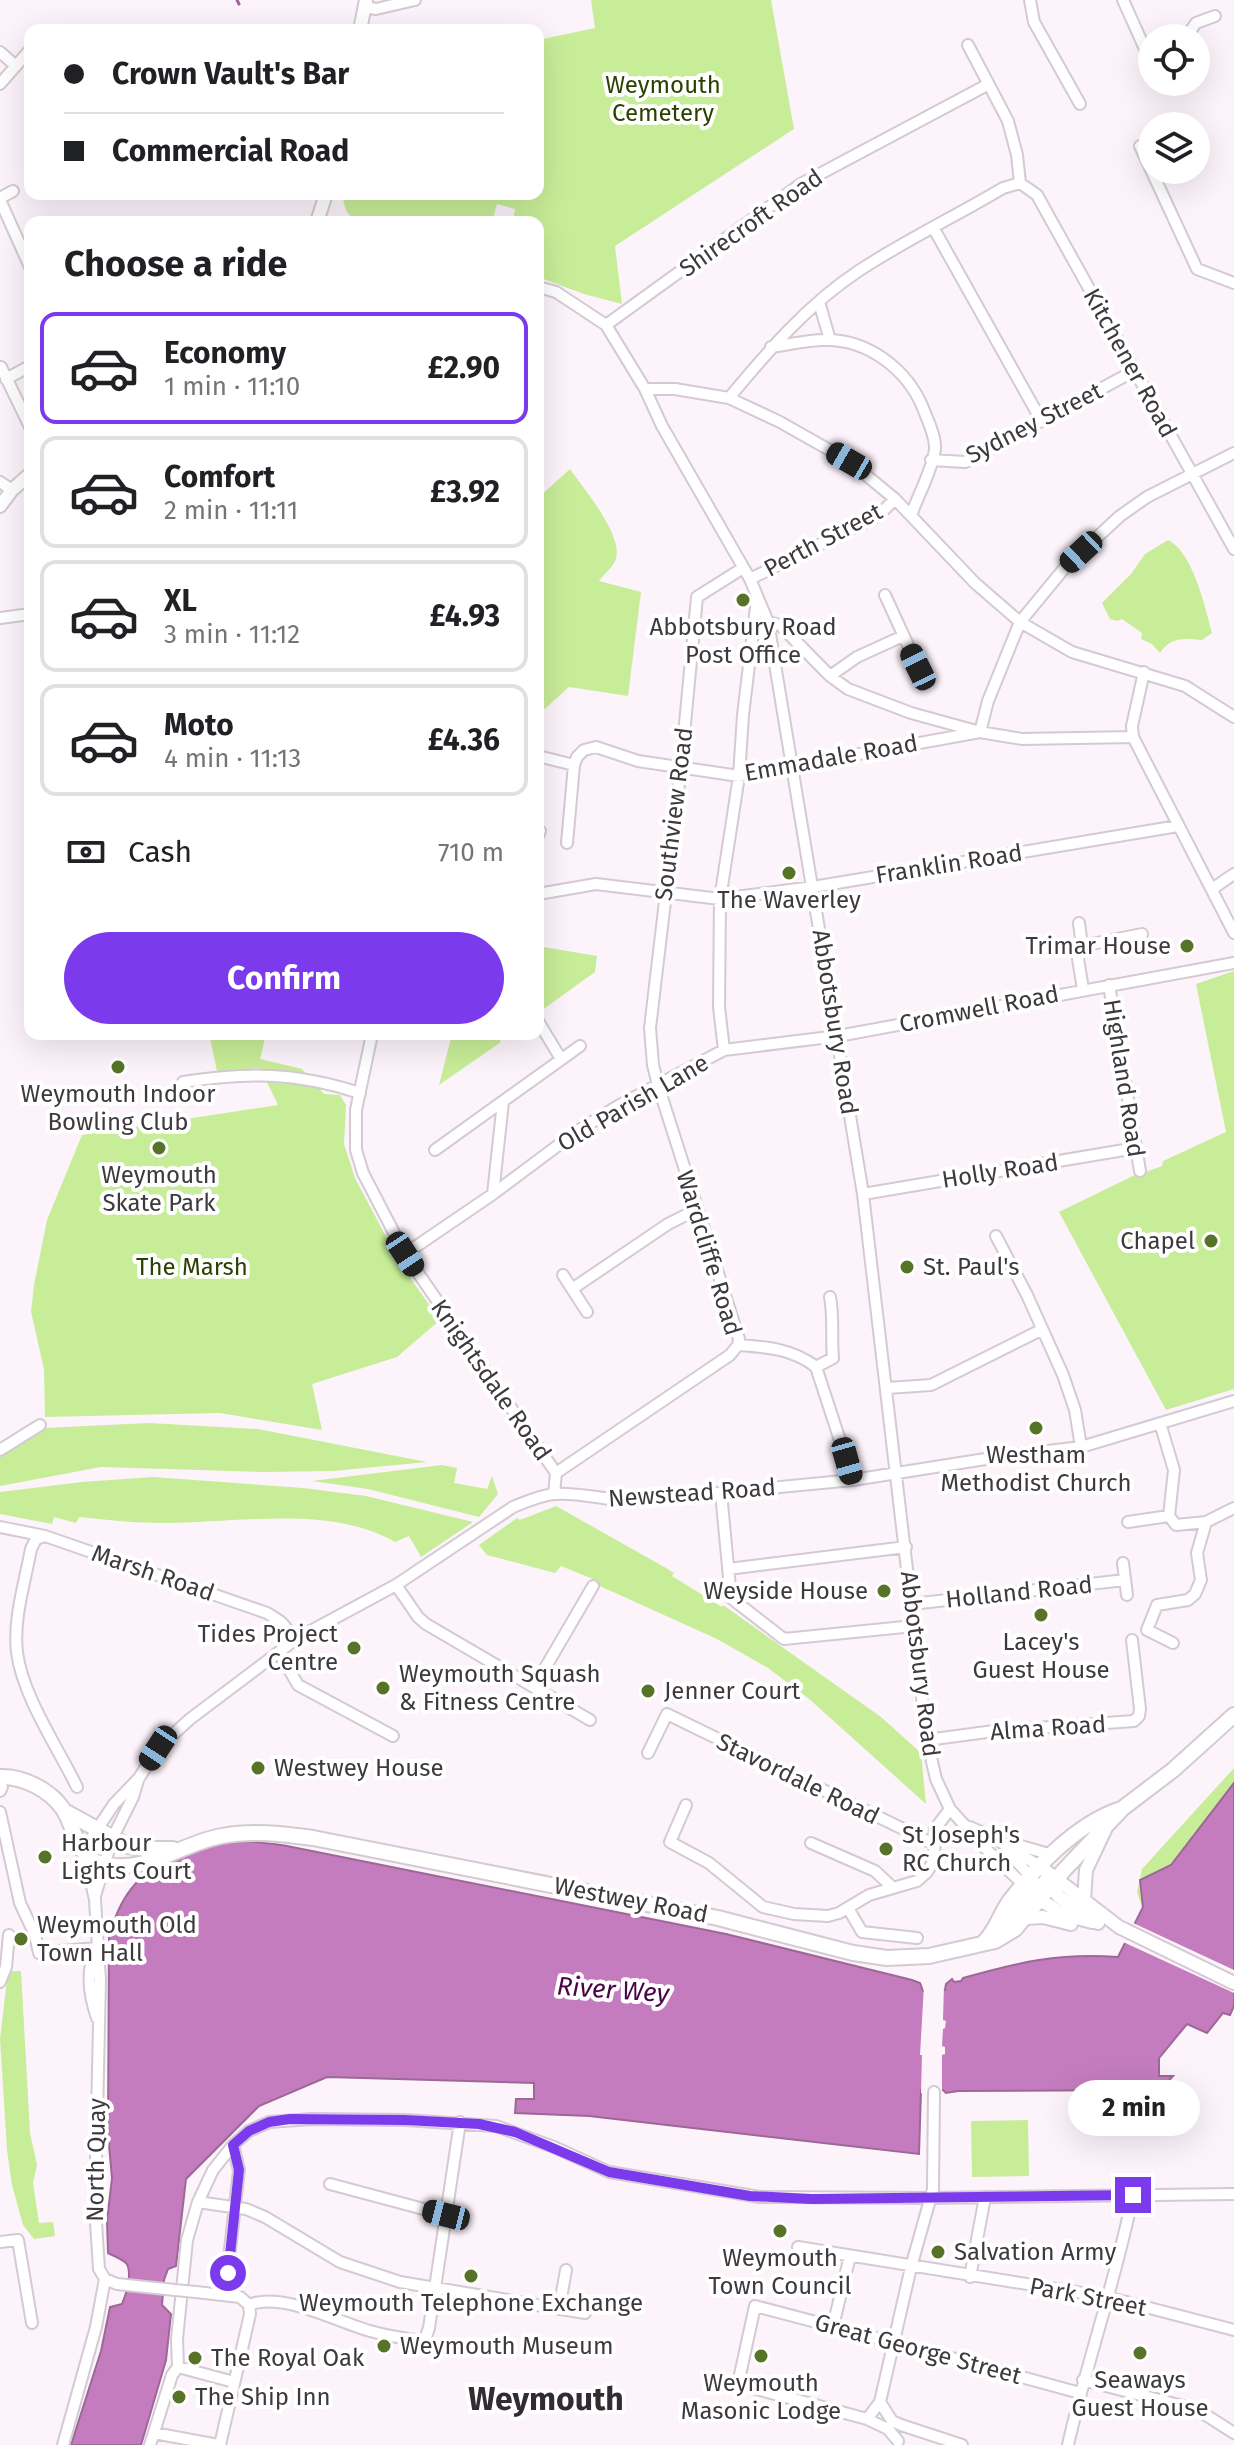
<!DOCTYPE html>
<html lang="en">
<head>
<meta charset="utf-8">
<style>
  :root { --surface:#fff; --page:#f6f6f6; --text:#202124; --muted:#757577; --line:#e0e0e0; --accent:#7c3aed }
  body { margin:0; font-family:"Fira Sans",sans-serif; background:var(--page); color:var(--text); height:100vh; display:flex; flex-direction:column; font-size:30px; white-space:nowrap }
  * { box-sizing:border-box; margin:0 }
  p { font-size:26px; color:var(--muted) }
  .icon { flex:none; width:44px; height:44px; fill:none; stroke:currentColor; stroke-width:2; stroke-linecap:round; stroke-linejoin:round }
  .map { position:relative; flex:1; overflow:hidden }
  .details { position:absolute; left:24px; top:216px; width:520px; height:824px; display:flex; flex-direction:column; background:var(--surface); border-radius:16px; box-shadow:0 8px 32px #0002 }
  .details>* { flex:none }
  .hud { position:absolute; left:24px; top:24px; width:520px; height:176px; border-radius:16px; box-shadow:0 8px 32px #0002; display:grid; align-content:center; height:176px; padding:0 40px; background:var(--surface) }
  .controls { position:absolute; left:1138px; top:24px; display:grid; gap:16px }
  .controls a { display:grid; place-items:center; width:72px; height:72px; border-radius:50%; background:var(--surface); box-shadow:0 8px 32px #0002; font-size:40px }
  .end { position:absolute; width:36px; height:36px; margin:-18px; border:10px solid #7c3aed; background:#fff; box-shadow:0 0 0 4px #fff }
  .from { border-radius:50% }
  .bubble { position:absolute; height:56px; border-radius:28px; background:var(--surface); box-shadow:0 8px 32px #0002; font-size:26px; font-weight:700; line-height:56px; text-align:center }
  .car { position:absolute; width:24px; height:48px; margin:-24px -12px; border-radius:10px; box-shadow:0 0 6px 2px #0007; background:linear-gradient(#222 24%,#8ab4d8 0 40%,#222 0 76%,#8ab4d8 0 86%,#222 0) }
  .hud b { display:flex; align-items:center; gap:28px; height:76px; font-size:30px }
  .hud b+b { border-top:2px solid var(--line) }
  .hud i { width:20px; height:20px; background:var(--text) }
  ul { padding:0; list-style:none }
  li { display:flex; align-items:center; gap:24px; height:112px; margin:0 16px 12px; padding:0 24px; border:4px solid var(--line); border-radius:16px }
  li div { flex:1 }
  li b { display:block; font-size:30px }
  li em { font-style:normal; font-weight:700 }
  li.selected { border-color:var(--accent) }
  li>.icon { width:72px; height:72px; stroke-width:1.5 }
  h2 { padding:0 40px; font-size:36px; line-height:96px }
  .pay { display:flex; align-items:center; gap:20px; height:88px; padding:0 40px; font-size:30px }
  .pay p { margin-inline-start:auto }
  .button { display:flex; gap:16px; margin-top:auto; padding:16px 40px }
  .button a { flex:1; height:92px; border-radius:48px; background:var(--accent); color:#fff; font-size:32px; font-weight:700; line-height:92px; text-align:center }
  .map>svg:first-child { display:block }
  .green { fill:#c8ed98 }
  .water { fill:#c47cbe; stroke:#9c6897; stroke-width:2 }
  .pier { fill:#fdf3fb }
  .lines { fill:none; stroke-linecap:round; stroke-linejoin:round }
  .stream { stroke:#9c6897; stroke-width:3 }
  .minor-casing { stroke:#d4cad3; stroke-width:14 }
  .major-casing { stroke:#d4cad3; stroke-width:16 }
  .highway-casing { stroke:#d4cad3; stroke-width:18 }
  .minor { stroke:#fff; stroke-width:10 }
  .major { stroke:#fff; stroke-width:12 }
  .highway { stroke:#fff; stroke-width:14 }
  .minor-bridge-casing { stroke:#d4cad3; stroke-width:14; stroke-linecap:butt }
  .minor-bridge { stroke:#fff; stroke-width:10 }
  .route { stroke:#7c3aed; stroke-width:10 }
  .poi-dot { fill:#567328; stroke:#fff; stroke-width:3 }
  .labels { text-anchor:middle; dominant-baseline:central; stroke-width:8; stroke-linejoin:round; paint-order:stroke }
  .park-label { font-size:24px; fill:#2b4100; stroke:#fff }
  .street-label { font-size:24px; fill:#3d393c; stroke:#fff }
  .poi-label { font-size:24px; fill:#3d393c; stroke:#fff; text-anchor:start }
  .water-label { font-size:26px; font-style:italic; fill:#480446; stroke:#fff }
  .district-label { font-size:32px; font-weight:bold; fill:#322b31; stroke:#fff }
</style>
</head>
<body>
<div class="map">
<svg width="1234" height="2445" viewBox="0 0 1234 2445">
  <rect width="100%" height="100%" fill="#fdf3fb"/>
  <path class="green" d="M591,0H771L794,129L615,246L622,304L584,294L538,277V222H513L515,209L497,204L492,222H359C347,217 343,206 343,194H538V40L595,28Z
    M570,469C583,488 626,538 615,561C612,568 603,575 599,581L641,592L628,696L569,687L538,715V498Z
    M1168,540C1193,552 1205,607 1212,633L1202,640C1184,638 1170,637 1160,653L1152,644L1141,639L1142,633L1122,619L1117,621L1110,619L1102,603L1131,574L1145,554Z
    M538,946L597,956L595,972L538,1013Z
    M1234,971V1389L1166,1410L1059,1212L1145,1170L1146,1172L1162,1166L1163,1161L1226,1132L1196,984Z
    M209,1034H266L260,1059L302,1069L324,1094L340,1095L346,1105L344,1144L355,1178L401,1265L440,1320L397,1357L312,1384L322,1430L220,1413L45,1417L44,1369L31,1312L34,1285L47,1220L82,1135L278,1105L260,1068L217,1071Z
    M452,1034H496L501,1042L439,1085Z
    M149,1423L258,1429L427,1462L333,1471L263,1472L101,1467L0,1486V1453L44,1428Z
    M442,1465L457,1468L454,1483L487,1489L492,1476L498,1494L479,1517L368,1489L312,1481Z
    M153,1477L303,1488L366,1496L473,1522L421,1557L409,1536L395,1542C332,1505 236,1523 165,1523C136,1523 108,1520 79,1517L76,1523L54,1517L52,1524L0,1514V1492L82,1482Z
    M556,1506L666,1568L674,1573L672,1576L722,1607L723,1605L881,1717L921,1753L926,1804L808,1698L768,1668L717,1639L591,1582L593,1579L561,1566L555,1573L487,1555L479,1545L517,1518L520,1520Z
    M1234,1768V1783L1171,1865L1141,1880L1234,1955L1142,1907L1137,1892L1142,1869Z
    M8,1971H21L30,2133L37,2165L33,2183L39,2223L53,2222L55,2236L34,2239L23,2225L12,2185L7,2150L0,2039Z
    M1028,2120L1029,2176L972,2177L971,2121Z"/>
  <path class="water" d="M1234,1783V2006L1230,2015L1223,2013L1207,2033L1187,2024L1159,2058V2076H1173L1163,2087L1144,2090L958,2091L946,2093L943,2090H921L919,2154L589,2116L515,2113L516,2099H534V2083L327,2077L259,2106L186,2179L176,2266L168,2269L164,2280L162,2305L171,2314L166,2360L141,2445H71L101,2351L110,2307L122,2304C126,2295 133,2272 126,2263C122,2259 114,2256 108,2253L107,2221L112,2178L108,2134L109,1935C115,1918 120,1903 131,1889C153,1860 201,1844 237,1842C254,1840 271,1844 287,1846L726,1934L912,1980L920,1983L923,1991L945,1990L946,1984L952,1979L954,1982L961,1981L963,1978C1020,1962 1057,1953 1118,1957L1143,1907L1140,1880L1171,1865Z"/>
  <path class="pier" d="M1131,1922L1234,1970V1993L1121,1941Z
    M924,1985H944L943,2020L946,2021L945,2028L943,2029L942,2046L945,2047V2054L942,2055V2093H921L922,2055H920Z"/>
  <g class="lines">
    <path class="stream" d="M237,0L239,4"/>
    <g class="minor-casing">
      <path id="minor" d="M1030,0L1034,22L1080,104
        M1123,0L1145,49L1152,47
        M365,7L376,9L415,0
        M1181,38L1187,36L1196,23L1215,16
        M968,45L1008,121L1017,155L1020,183
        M0,52L16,66
        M0,84L28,52
        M1140,146L1197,269L1234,283
        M1020,183L1037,195L1234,549
        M0,198L13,191
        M0,200L30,267
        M934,229L1041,420
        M538,287L556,292L606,325L645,389L662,426L750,579L768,622L863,1194L927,1740L936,1779L950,1809L986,1849L1027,1888
        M819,302L830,340
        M606,325L801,184L987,85
        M771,347C790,345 809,339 827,340C868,340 907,369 923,408C927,419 936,436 935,449C932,471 919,493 912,513
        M1,367L30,427
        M6,379L30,366
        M645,389H675L729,398L780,422L849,461L895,499L975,583L1020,622L1072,652L1185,686L1234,717
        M729,398C768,351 808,304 860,270C906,240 956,216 1003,188L1020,183
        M931,460L965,462L1134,371
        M0,482L12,490
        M750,579L879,515L895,499
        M885,595L918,667
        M0,618L30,614
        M768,622L780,625L830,676L848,689L911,713L980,732L1022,739L1133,737L1234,933
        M830,676L857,657L903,636
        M1133,737L1132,726L1144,672
        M538,756L574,765
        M538,836L540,831
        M567,843L574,765L577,757L584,750L596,747L638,761L739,776L980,732L988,701L1020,622L1067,565L1120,516L1147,497L1234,453
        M1212,889L1234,874
        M538,894L596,884L720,899L813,887L1178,826
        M1079,923L1082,946
        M1109,985L1140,1171
        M1083,989L1078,959L1082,946L1142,934
        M538,1021L561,1059
        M372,1034L356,1110V1150L363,1173L405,1254L556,1473L554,1494
        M724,1050L719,1007L720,899L739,776L743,715L757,599
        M183,1082C249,1072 295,1072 360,1093
        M435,1150L580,1046
        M493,1194L503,1102
        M863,1194L1136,1148
        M996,1236L1027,1295L1063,1375L1075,1410L1081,1447
        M405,1254L493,1194L576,1132L618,1106L724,1050L838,1036L1234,963
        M563,1275L572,1289
        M587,1312L572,1289L668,1224L696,1210
        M738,1345C768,1347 793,1349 816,1367L853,1480
        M816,1367L833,1358C831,1337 834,1317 830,1297
        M887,1388L931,1385L1041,1330
        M1160,1423L1174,1470L1169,1516L1176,1525L1206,1522L1234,1508
        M0,1450L40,1425
        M556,1473L730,1355L738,1345L739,1339L658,1085L653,1065L650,1028L681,766L697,597L743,568
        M721,1493L731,1598L784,1639L914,1626
        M1128,1522L1169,1516
        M0,1527L45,1536L267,1613L281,1622L296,1639
        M45,1536L36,1539L31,1549C25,1582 13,1619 17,1652C22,1695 58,1748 77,1787
        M1123,1563L1127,1595
        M728,1569L906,1547
        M396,1585L418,1617L426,1624L590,1720
        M912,1604L1125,1580
        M1173,1643L1147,1630L1157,1605L1188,1600L1195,1594L1201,1580L1197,1553L1206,1522
        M279,1652L298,1685L393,1736
        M534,1687L593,1586
        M927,1740L994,1731L1134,1721L1139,1716L1140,1709L1132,1640
        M648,1753L667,1714L934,1844
        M0,1791L2,1787
        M686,1805L670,1842L709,1863L763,1907L794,1914L828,1916L839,1913L869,1895L917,1881L927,1872L934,1860L935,1829L950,1809
        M0,1812L20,1903L35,1935L39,1953L97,1948
        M970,1827L994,1838L1041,1867
        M811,1843L875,1871L892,1887
        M1011,1843L1052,1855
        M1006,1850L1033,1879
        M95,1896L112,1839L133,1797L138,1780
        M848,1908L862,1932L917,1938
        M0,1982L6,1967L9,1935
        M97,2018C89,1995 85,1970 97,1948
        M934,2092L933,2189L911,2267L880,2402L867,2419L738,2384L755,2306L888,2341L893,2342L1080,2393
        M330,2184L446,2215
        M198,2202L246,2209L265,2217L340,2262L400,2282L585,2313
        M0,2242L18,2240L32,2323
        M798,2247L1107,2297L1234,2330
        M970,2277L985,2197
        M175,2290L117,2284L105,2279L99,2269L95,2207L100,1980L95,1900L85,1854L90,1840L114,1804L139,1778L158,1748L190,1719L296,1639L396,1585L513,1507C526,1502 540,1495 555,1494C579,1492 609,1501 636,1501L853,1480L998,1457L1081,1447L1234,1401
        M196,2292L240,2297L249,2305
        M225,2294L239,2170L233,2145
        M249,2305C282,2291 337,2322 370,2331C387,2336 404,2338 420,2341L425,2339L429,2328L460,2122
        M559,2309L566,2270
        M833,2326L850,2256
        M178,2367L234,2382
        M1083,2380L1198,2410L1234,2433
        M880,2402L892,2421L901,2425L962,2445
        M867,2419L888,2429L898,2441
        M154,2433L218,2445
        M63,2445L96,2327L105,2279
        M150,2445L172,2375L178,2367L177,2339L187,2240L198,2202L213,2170L233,2145L249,2131L269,2122L312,2119L405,2120L496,2126L554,2147L609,2172L760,2197L929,2198L1234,2194
        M220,2445L250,2314L249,2305
        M1068,2445C1087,2361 1116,2280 1133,2195"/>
    </g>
    <g class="major-casing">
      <path id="major" d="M360,30L366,0
        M317,222L326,194
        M0,506L12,490L30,474
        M1041,1867L1119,1927L1234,1983
        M1046,1879L1058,1896L1098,1923
        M1040,1900L1065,1915L1092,1922
        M1084,1900L1086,1870L1105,1830
        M1026,1918L1043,1917L1071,1924"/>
    </g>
    <g class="highway-casing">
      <path id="highway" d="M0,1777C23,1776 50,1790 63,1809C75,1827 76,1856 99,1863C142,1877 181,1843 222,1836C252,1830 283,1834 313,1838L718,1918L853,1953L887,1958L929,1956L995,1941L1015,1929L1064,1870L1123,1808L1173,1770L1234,1715
        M64,1811L128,1846L145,1849H173
        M995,1931C1020,1915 1031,1882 1057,1879
        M982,1944C996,1932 999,1916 1009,1902C1036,1866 1076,1825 1118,1810"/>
    </g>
    <use href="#minor" class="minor"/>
    <use href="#major" class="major"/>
    <use href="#highway" class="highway"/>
    <g class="minor-bridge-casing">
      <path id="minor-bridge" d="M175,2290L196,2292"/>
    </g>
    <use href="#minor-bridge" class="minor-bridge"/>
  </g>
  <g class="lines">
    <path class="route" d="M228,2273L239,2170L233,2145L249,2131L269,2122L290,2119L405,2120L479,2124L515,2132L609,2172L750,2196L812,2199L1133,2195"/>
  </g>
  <g class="poi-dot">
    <circle cx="743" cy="600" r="8"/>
    <circle cx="789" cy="873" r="8"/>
    <circle cx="1187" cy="946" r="8"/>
    <circle cx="118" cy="1067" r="8"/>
    <circle cx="159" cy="1148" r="8"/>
    <circle cx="1211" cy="1241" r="8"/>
    <circle cx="907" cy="1267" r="8"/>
    <circle cx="1036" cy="1428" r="8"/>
    <circle cx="884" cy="1591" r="8"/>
    <circle cx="1041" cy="1615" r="8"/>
    <circle cx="354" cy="1648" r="8"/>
    <circle cx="383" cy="1688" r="8"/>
    <circle cx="648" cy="1691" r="8"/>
    <circle cx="258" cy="1768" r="8"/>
    <circle cx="886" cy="1849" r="8"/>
    <circle cx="45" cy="1857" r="8"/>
    <circle cx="21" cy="1939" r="8"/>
    <circle cx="780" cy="2231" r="8"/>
    <circle cx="938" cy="2252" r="8"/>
    <circle cx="471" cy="2276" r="8"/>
    <circle cx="384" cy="2346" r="8"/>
    <circle cx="1140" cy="2353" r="8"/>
    <circle cx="761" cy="2356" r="8"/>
    <circle cx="195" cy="2358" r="8"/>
    <circle cx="179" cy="2397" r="8"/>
  </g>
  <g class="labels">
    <g class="park-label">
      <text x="663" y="85">Weymouth<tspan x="663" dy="28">Cemetery</tspan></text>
      <text x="192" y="1267">The Marsh</text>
    </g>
    <g class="street-label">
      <text transform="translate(751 223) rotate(-35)">Shirecroft Road</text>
      <text transform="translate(1130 363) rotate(61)">Kitchener Road</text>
      <text transform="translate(1034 423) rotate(-27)">Sydney Street</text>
      <text transform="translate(823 540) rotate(-28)">Perth Street</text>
      <text transform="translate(831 758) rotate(-10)">Emmadale Road</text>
      <text transform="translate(674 814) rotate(-83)">Southview Road</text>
      <text transform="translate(949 864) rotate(-9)">Franklin Road</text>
      <text transform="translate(979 1009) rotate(-11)">Cromwell Road</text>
      <text transform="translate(835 1022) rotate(81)">Abbotsbury Road</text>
      <text transform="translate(1124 1078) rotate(81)">Highland Road</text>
      <text transform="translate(633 1103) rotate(-30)">Old Parish Lane</text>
      <text transform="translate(1000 1171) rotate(-9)">Holly Road</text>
      <text transform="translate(709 1253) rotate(73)">Wardcliffe Road</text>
      <text transform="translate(491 1380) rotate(55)">Knightsdale Road</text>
      <text transform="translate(692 1493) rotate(-4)">Newstead Road</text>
      <text transform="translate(153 1573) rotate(19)">Marsh Road</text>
      <text transform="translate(1019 1592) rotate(-6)">Holland Road</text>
      <text transform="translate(920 1664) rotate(83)">Abbotsbury Road</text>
      <text transform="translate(1048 1728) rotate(-4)">Alma Road</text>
      <text transform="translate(798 1779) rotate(26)">Stavordale Road</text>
      <text transform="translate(631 1900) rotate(11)">Westwey Road</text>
      <text transform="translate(96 2160) rotate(-89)">North Quay</text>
      <text transform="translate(1088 2297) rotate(11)">Park Street</text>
      <text transform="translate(918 2349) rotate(15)">Great George Street</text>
    </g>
    <g class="poi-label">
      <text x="743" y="627" text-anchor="middle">Abbotsbury Road<tspan x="743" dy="28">Post Office</tspan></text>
      <text x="789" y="900" text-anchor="middle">The Waverley</text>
      <text x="1171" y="946" text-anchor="end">Trimar House</text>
      <text x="118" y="1094" text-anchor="middle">Weymouth Indoor<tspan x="118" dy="28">Bowling Club</tspan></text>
      <text x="159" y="1175" text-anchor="middle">Weymouth<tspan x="159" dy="28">Skate Park</tspan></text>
      <text x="1195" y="1241" text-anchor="end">Chapel</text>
      <text x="923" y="1267">St. Paul's</text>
      <text x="1036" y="1455" text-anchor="middle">Westham<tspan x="1036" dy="28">Methodist Church</tspan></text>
      <text x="868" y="1591" text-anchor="end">Weyside House</text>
      <text x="338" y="1634" text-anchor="end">Tides Project<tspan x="338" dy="28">Centre</tspan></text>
      <text x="1041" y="1642" text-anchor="middle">Lacey's<tspan x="1041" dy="28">Guest House</tspan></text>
      <text x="399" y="1674">Weymouth Squash<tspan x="399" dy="28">&amp; Fitness Centre</tspan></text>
      <text x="664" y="1691">Jenner Court</text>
      <text x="274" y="1768">Westwey House</text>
      <text x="902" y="1835">St Joseph's<tspan x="902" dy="28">RC Church</tspan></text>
      <text x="61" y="1843">Harbour<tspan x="61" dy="28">Lights Court</tspan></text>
      <text x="37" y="1925">Weymouth Old<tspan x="37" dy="28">Town Hall</tspan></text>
      <text x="954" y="2252">Salvation Army</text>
      <text x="780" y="2258" text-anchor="middle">Weymouth<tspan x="780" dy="28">Town Council</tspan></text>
      <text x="471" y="2303" text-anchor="middle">Weymouth Telephone Exchange</text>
      <text x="400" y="2346">Weymouth Museum</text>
      <text x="211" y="2358">The Royal Oak</text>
      <text x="1140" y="2380" text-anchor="middle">Seaways<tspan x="1140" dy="28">Guest House</tspan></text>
      <text x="761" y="2383" text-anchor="middle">Weymouth<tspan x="761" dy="28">Masonic Lodge</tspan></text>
      <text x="195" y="2397">The Ship Inn</text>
    </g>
    <g class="water-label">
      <text transform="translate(613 1990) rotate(4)">River Wey</text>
    </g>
    <g class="district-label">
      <text x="546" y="2399">Weymouth</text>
    </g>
  </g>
</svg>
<div class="controls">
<a><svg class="icon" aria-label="locate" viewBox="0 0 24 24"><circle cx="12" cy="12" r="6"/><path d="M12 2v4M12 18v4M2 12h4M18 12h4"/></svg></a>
<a><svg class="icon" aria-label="layers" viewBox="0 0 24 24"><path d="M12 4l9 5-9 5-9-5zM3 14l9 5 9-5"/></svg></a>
</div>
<i class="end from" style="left:228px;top:2273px"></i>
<i class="end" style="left:1133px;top:2195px"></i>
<div class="bubble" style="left:1068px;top:2080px;width:132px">2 min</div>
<i class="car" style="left:849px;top:461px;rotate:300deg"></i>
<i class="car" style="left:1081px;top:552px;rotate:227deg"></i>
<i class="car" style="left:918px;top:667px;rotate:334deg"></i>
<i class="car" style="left:405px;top:1254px;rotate:147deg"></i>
<i class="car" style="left:847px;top:1461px;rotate:164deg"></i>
<i class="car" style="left:158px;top:1748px;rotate:213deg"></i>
<i class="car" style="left:446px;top:2215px;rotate:284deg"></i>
<div class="hud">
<b><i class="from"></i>Crown Vault's Bar</b>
<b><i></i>Commercial Road</b>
</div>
<section class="details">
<h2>Choose a ride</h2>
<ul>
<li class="selected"><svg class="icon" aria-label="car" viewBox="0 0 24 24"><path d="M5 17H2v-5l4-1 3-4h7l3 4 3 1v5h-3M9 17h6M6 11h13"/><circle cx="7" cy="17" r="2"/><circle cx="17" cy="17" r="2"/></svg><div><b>Economy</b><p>1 min · 11:10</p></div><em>£2.90</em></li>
<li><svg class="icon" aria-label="car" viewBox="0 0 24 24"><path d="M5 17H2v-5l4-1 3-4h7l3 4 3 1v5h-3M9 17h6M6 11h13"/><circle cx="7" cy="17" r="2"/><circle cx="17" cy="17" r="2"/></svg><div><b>Comfort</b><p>2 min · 11:11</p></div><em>£3.92</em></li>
<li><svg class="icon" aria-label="car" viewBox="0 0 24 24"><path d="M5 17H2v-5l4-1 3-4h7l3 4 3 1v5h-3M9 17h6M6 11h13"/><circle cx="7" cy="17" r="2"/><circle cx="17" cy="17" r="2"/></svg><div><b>XL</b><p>3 min · 11:12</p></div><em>£4.93</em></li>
<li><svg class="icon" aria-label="car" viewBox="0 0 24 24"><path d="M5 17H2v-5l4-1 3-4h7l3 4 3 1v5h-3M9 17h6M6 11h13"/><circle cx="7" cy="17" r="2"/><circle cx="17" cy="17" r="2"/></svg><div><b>Moto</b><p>4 min · 11:13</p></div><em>£4.36</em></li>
</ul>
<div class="pay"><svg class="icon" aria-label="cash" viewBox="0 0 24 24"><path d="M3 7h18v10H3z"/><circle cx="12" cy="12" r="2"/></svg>Cash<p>710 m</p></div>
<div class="button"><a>Confirm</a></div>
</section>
</div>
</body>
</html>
